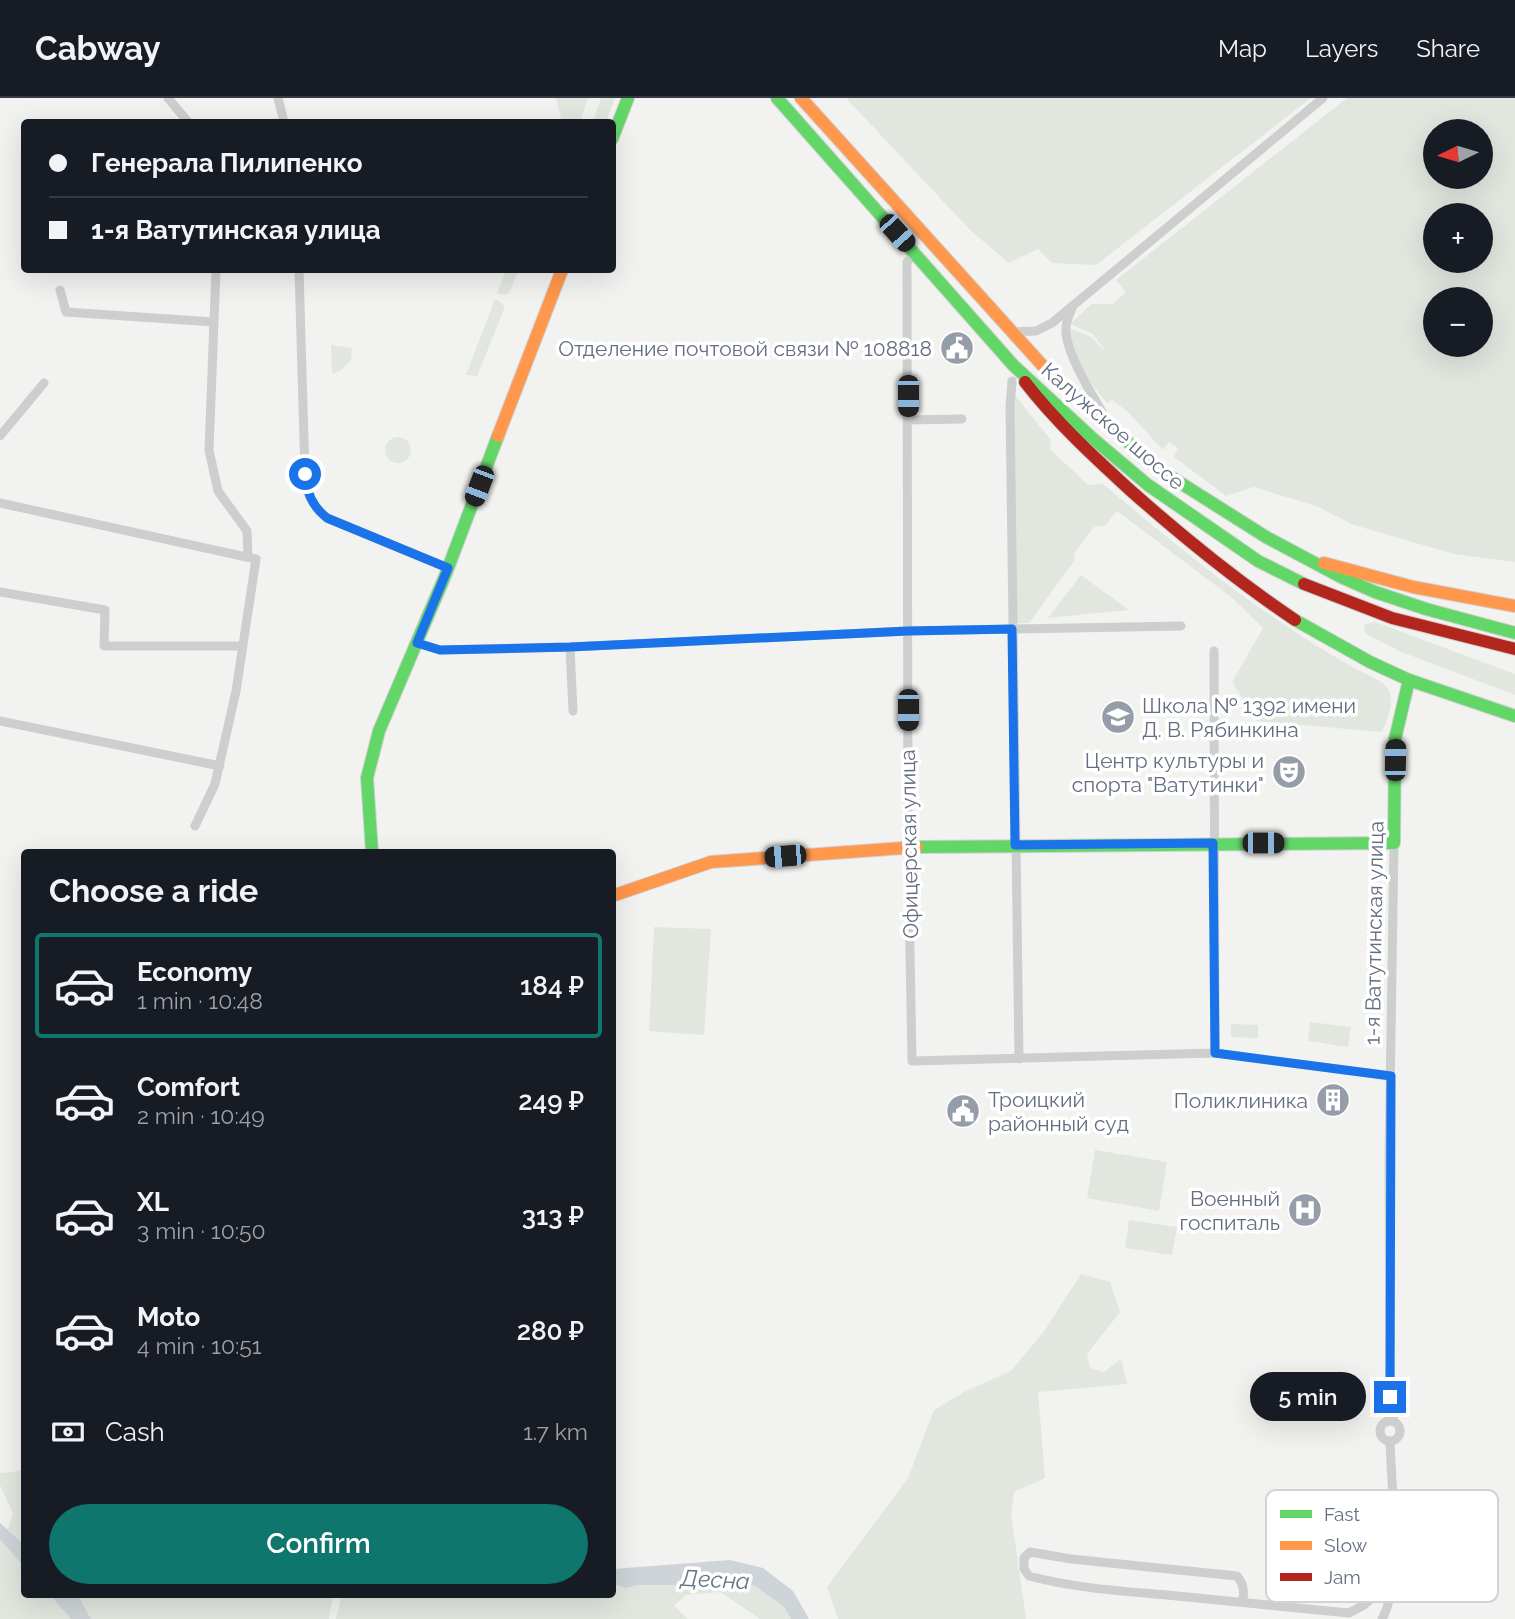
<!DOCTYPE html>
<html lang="en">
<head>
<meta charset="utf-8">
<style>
  :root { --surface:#171b24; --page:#20242c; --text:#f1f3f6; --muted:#9ea1a6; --line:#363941; --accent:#0f766e }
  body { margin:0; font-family:Raleway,sans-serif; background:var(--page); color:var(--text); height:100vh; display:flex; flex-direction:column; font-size:26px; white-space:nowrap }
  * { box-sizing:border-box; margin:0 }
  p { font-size:23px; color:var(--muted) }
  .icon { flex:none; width:38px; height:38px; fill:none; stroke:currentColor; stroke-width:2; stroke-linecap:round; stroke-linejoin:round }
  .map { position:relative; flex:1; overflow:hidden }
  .details { position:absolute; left:21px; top:751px; width:595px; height:749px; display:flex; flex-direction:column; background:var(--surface); border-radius:7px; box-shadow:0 7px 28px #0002 }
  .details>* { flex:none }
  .banner { position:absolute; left:21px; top:21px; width:595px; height:154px; border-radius:7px; box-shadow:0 7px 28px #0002; display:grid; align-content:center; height:154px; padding:0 28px; background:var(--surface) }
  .needle { width:46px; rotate:265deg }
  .buttons { position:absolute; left:1423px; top:21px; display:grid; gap:14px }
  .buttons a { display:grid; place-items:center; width:70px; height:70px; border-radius:50%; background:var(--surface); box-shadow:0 7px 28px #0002; font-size:35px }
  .end { position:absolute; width:32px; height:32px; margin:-16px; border:9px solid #1a73e8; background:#fff; box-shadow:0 0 0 4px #fff }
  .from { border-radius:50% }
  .bubble { position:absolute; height:49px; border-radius:24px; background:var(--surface); box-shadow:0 7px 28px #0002; font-size:23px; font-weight:600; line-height:49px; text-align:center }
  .car { position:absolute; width:21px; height:42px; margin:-21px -10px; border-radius:9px; box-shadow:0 0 5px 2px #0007; background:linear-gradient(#222 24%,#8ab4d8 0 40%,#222 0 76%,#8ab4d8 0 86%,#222 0) }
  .banner b { display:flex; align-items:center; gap:24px; height:66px; font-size:26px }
  .banner b+b { border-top:2px solid var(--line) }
  .banner i { width:18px; height:18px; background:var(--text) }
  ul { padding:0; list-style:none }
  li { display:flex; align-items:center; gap:21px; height:105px; margin:0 14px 10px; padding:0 14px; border:4px solid transparent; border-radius:7px }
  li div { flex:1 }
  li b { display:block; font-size:26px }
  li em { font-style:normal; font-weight:600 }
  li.current { border-color:var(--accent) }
  li>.icon { width:63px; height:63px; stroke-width:1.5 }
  h2 { padding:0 28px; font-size:32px; line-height:84px }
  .pay { display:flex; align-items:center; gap:18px; height:77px; padding:0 28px; font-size:26px }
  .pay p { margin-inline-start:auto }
  .cta { display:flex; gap:14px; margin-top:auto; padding:14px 28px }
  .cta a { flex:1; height:80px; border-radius:42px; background:var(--accent); color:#fff; font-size:28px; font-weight:600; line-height:80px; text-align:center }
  header { display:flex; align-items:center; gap:42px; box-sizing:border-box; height:98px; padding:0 35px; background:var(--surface); border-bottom:2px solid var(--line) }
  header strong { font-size:33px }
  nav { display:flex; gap:38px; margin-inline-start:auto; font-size:24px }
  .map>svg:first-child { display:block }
  .green { fill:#e1e6df; fill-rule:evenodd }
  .water { fill:#ced4d7 }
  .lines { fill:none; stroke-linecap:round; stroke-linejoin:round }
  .river { stroke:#ced4d7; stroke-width:14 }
  .fast-casing { stroke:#cfd0d0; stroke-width:14 }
  .slow-casing { stroke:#cfd0d0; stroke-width:14 }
  .jam-casing { stroke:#cfd0d0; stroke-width:14 }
  .street { stroke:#cdcece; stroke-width:9 }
  .fast { stroke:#63d668; stroke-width:12 }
  .slow { stroke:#ff974d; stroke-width:12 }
  .jam { stroke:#b3261e; stroke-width:12 }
  .route { stroke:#1a73e8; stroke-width:9 }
  .labels { text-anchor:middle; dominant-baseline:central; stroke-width:7; stroke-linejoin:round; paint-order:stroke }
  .poi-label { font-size:21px; fill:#636e81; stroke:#fff; text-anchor:end }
  .street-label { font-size:21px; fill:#636e81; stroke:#fff }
  .water-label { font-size:23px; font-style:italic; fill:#637685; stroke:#fff }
  .key { fill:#fff; stroke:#d0d4d9; stroke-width:2 }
  .key-label { font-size:19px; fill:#636e81 }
</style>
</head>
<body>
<header>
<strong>Cabway</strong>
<nav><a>Map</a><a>Layers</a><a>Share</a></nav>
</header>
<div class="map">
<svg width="1515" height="1521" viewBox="0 0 1515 1521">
  <rect width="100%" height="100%" fill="#f2f3f0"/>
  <path class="green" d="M556,0H588L580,24H562Z
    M601,0H615L606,24H593Z
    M846,0H1311L1096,167L1052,165L1038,151L1009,165L971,133Z
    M1347,0H1515V464L1454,456L1354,427L1316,408L1254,389L1226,398L1174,359L1178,350L1169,344L1163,352L1128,314L1112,302L1107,305C1090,283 1066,260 1069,230L1091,239L1108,257L1093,236L1070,226L1092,206H1113L1126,194L1116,182ZM1435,33H1480V79H1435ZM1435,117H1480V163H1435ZM1435,201H1480V247H1435Z
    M506,172H519L509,195L504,197L497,195Z
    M495,201L502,205L505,209L477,278L466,277Z
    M331,247L352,250L351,262L342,272L332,276Z
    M1013,295L1051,342L1050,351L1088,387L1103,386C1191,460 1280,533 1383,585C1398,599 1388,618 1382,634L1257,623L1232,584L1263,530L1231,499L1117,413L1105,428L1094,429L1074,456L1075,462L1029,525H1016Z
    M385 352a13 13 0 1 1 26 0a13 13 0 1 1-26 0Z
    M1081,477L1129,512L1048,520Z
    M1375,524L1515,576V597L1399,553L1366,536L1364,527Z
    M654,829L711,831L704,937L649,933Z
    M1310,924L1351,929L1348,949L1308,943Z
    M1231,926L1258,927V940L1231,939Z
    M1095,1052L1167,1064L1159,1113L1087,1100Z
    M1129,1122L1177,1129L1172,1157L1125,1150Z
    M1081,1176L1110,1184L1120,1214L1087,1256L1090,1270L1104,1274L1121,1261L1127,1286L1038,1294L1045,1380L1014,1394L1011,1416L1026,1521H838L827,1489L908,1380L934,1312L964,1294L1011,1273L1045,1232Z
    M24,1368V1446L8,1431L13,1415L0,1387V1375L19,1373Z
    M0,1441L24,1469V1496H49L71,1521H0Z
    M703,1473L728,1474L776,1491L791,1521H760L720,1494L686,1497L674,1508L688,1521H336L342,1496H612L613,1486L625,1490Z
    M77,1496H333L329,1521H91Z"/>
  <path class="water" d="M0,1425L24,1446V1469L0,1441Z
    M730,1462L763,1470L793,1493L809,1521H791L775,1491L728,1474L703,1473L625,1490L613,1486V1471Z
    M49,1496H77L91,1521H71Z"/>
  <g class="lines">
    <path class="river" d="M612,1477L624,1480H756L791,1505L801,1521"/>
    <g class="fast-casing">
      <path id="fast" d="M777,0L1014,268L1091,339L1148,387L1258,463L1304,486
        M612,41L628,0
        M1105,324L1160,372L1266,439L1341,479L1375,494L1426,511L1515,535
        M1295,522L1370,564L1409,582L1515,618
        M917,749L1394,745L1395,641L1409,582
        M372,754L367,680L379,633L445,478L498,338"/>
    </g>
    <g class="slow-casing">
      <path id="slow" d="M801,0L1052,278L1105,324
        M498,338L562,172
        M1324,465L1413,489L1515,508
        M612,798L711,764L917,749"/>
    </g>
    <g class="jam-casing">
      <path id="jam" d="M1025,284C1056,324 1093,358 1130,392C1183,439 1237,483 1295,522
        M1304,486L1392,520L1515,551"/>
    </g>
    <path class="street" d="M168,0L188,24
      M278,0L284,24
      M915,155L907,164L908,743L912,963L1215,955L1391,978
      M216,172L209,352L218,393L247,433L248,459
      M299,172L305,376L309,398L317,411L327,420L448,470
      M60,192L66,214L214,224
      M1073,208C1069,217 1065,226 1066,235C1068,258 1092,297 1104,317
      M1012,234L1036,233L1052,225L1323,0
      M1012,283L1010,309L1019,961
      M908,322L962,321
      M0,338L44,285
      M0,405L256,461L236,593L215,686L195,728
      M0,494L105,512L104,548H243
      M417,545L440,552L570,549L908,533L1181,528
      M570,549L573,613
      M1214,553L1215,955
      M0,623L220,668
      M1394,745L1389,1064L1390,1299L1394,1323
      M1380 1333a10 10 0 1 1 20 0a10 10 0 1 1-20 0Z
      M1243,1504C1244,1493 1244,1486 1237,1478L1071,1461L1030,1454L1024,1460V1471L1029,1478C1074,1490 1121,1493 1167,1497C1228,1503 1288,1509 1349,1515L1364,1507L1372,1500H1389
      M1382,1521C1403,1485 1391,1386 1390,1343"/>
    <use href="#fast" class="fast"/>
    <use href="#slow" class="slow"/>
    <use href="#jam" class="jam"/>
  </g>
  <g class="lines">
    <path class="route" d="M305,376C307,395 312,408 327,420L448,470L417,545L440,552L570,549L908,533L1012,531L1015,747L1213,745L1215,955L1391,978L1390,1299"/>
  </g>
  <defs>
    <g id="civic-disc" transform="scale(1.75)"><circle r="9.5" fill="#959da8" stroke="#fff"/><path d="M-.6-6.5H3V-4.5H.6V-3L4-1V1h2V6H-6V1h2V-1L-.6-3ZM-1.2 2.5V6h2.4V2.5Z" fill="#fff"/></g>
    <g id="school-disc" transform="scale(1.75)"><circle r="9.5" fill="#959da8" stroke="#fff"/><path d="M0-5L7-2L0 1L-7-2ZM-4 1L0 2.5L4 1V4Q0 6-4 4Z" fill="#fff"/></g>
    <g id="theatre-disc" transform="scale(1.75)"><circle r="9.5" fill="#959da8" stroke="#fff"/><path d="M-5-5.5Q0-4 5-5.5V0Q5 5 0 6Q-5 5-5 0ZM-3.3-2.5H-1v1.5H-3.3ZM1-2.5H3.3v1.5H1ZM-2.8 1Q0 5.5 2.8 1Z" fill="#fff"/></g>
    <g id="building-disc" transform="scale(1.75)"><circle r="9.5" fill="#959da8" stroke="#fff"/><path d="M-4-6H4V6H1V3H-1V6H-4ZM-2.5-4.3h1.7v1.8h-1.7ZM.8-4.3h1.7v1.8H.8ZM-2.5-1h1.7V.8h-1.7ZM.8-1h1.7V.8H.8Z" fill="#fff"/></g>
    <g id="hospital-disc" transform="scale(1.75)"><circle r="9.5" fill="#959da8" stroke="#fff"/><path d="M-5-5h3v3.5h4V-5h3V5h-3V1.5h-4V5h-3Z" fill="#fff"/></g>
  </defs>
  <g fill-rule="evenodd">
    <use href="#civic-disc" x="957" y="250"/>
    <use href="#school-disc" x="1118" y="619"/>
    <use href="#theatre-disc" x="1289" y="674"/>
    <use href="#building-disc" x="1333" y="1002"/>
    <use href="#civic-disc" x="963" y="1013"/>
    <use href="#hospital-disc" x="1305" y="1112"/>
  </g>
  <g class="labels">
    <g class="poi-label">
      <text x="932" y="250">Отделение почтовой связи № 108818</text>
      <text x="1142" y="607" text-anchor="start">Школа № 1392 имени<tspan x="1142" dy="24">Д. В. Рябинкина</tspan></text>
      <text x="1264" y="662">Центр культуры и<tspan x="1264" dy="24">спорта "Ватутинки"</tspan></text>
      <text x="988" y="1001" text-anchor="start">Троицкий<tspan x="988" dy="24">районный суд</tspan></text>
      <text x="1308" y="1002">Поликлиника</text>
      <text x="1280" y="1100">Военный<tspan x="1280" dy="24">госпиталь</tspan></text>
    </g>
    <g class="street-label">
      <text transform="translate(1113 328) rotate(41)">Калужское шоссе</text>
      <text transform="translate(909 746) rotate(-91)">Офицерская улица</text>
      <text transform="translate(1374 835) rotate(-89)">1-я Ватутинская улица</text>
    </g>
    <g class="water-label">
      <text transform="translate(715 1481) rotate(3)">Десна</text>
    </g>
  </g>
  <rect x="1266" y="1392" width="232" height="112" rx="10" class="key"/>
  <rect x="1280" y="1412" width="32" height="8" fill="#63d668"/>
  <rect x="1280" y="1443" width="32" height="9" fill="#ff974d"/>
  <rect x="1280" y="1475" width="32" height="8" fill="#b3261e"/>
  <g class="key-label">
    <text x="1324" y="1423">Fast</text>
    <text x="1324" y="1454">Slow</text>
    <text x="1324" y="1486">Jam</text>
  </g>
</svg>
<div class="buttons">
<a><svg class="needle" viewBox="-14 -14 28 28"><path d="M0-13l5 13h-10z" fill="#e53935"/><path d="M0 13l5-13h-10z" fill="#9ea1a6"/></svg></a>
<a>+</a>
<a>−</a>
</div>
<i class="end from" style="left:305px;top:376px"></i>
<i class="end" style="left:1390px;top:1299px"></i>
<div class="bubble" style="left:1250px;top:1274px;width:116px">5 min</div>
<i class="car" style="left:897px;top:135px;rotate:138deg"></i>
<i class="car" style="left:908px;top:298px;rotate:180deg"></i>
<i class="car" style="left:479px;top:388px;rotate:201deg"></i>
<i class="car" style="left:908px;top:612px;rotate:180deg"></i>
<i class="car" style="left:1395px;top:662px;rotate:1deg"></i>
<i class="car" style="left:1263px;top:745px;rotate:90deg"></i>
<i class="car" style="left:785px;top:758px;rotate:265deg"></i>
<div class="banner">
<b><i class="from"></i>Генерала Пилипенко</b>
<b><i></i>1-я Ватутинская улица</b>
</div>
<section class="details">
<h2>Choose a ride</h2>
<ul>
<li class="current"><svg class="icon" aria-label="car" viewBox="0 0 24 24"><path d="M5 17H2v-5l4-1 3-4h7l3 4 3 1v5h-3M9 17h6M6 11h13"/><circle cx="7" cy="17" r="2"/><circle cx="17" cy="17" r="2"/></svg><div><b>Economy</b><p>1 min · 10:48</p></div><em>184 ₽</em></li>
<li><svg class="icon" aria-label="car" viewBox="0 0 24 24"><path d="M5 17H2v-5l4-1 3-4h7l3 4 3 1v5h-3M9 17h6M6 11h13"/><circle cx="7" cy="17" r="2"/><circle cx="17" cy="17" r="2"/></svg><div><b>Comfort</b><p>2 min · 10:49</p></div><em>249 ₽</em></li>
<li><svg class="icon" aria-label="car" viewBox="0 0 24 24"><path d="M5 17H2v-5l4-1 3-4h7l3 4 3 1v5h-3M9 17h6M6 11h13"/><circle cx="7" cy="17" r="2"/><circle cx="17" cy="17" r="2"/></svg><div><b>XL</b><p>3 min · 10:50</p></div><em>313 ₽</em></li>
<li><svg class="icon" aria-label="car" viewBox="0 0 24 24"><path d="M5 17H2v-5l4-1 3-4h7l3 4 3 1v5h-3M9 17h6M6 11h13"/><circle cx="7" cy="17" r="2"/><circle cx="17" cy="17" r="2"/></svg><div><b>Moto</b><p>4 min · 10:51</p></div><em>280 ₽</em></li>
</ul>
<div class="pay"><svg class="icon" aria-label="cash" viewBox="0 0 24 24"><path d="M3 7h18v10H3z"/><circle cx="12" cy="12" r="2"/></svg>Cash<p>1.7 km</p></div>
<div class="cta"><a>Confirm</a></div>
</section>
</div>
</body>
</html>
